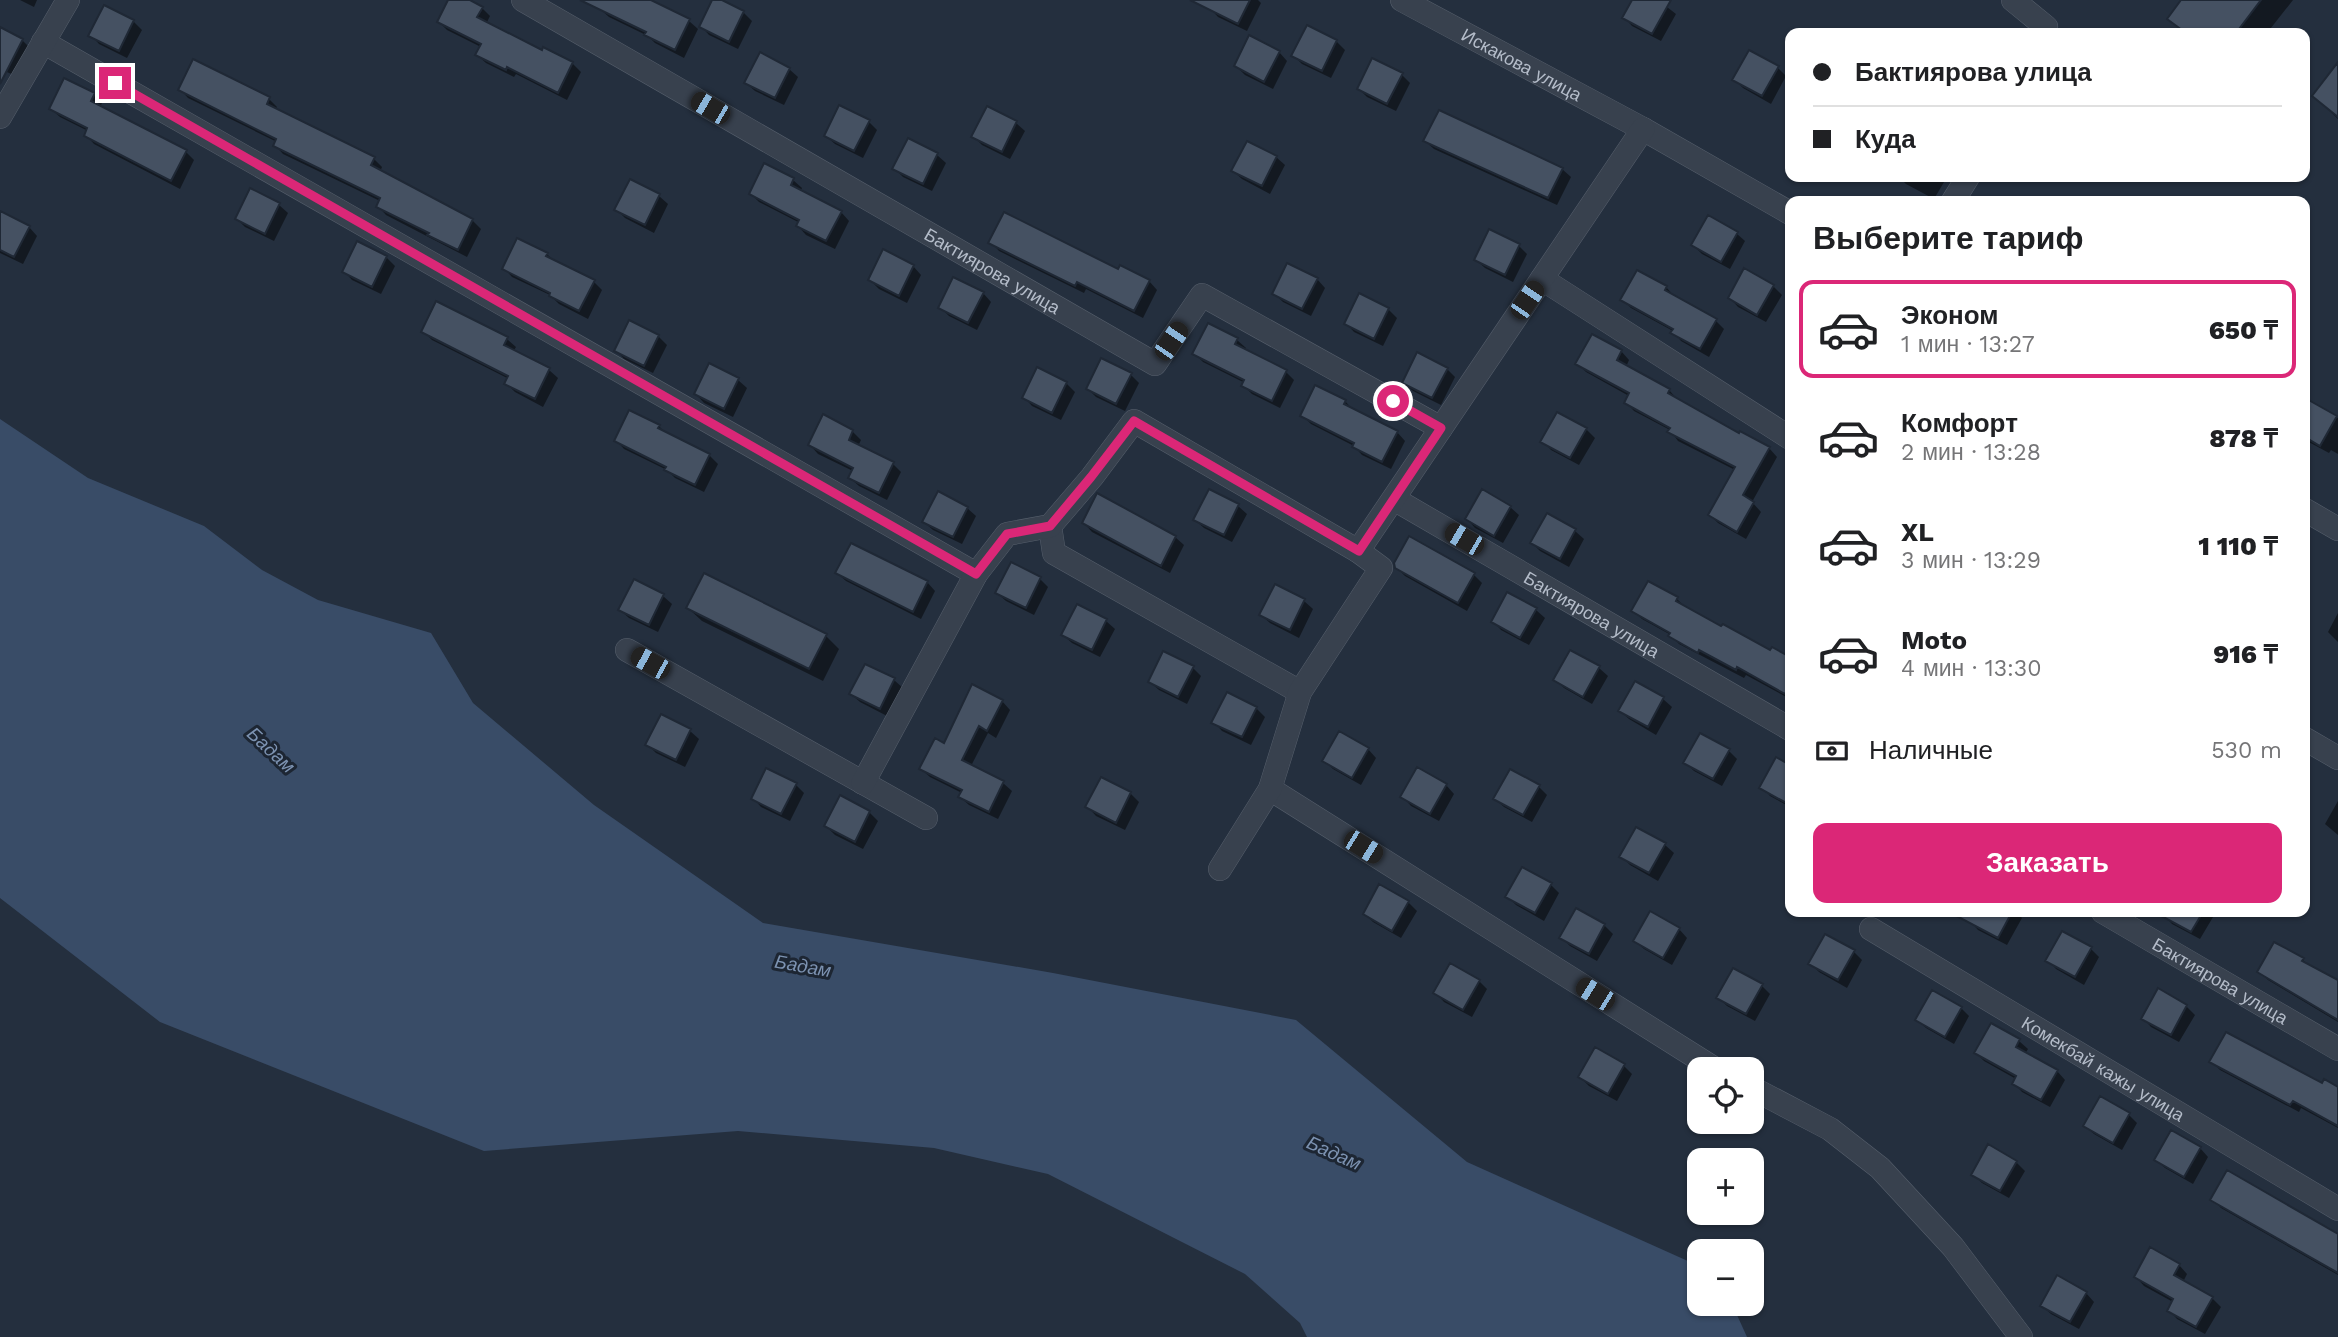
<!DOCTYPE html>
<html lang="ru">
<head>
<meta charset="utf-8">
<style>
  :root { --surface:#fff; --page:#f2f2f2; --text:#202124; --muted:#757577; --line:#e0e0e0; --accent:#db2777 }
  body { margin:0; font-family:"Work Sans",sans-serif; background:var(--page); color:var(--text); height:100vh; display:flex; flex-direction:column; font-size:26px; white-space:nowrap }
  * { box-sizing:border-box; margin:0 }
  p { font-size:23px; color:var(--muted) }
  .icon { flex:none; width:38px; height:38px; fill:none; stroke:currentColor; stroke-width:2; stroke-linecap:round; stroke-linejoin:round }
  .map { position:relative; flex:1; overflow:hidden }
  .sheet { position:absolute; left:1785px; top:196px; width:525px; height:721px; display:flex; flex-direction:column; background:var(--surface); border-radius:14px; box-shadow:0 2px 5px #0004 }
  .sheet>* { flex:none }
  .top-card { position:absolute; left:1785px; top:28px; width:525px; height:154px; border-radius:14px; box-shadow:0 2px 5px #0004; display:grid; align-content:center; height:154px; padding:0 28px; background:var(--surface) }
  .buttons { position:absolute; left:1687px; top:1057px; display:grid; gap:14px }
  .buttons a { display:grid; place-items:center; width:77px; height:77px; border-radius:14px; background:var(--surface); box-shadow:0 2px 5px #0004; font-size:35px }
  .end { position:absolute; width:32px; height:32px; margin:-16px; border:9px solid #db2777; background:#fff; box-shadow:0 0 0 4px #fff }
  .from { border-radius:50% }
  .car { position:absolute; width:21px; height:42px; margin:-21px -10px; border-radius:9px; box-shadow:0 0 5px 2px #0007; background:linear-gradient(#222 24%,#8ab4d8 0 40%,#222 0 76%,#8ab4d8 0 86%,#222 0) }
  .top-card b { display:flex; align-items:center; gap:24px; height:66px; font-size:26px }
  .top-card b+b { border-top:2px solid var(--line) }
  .top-card i { width:18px; height:18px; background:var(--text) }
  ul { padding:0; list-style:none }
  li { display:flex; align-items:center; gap:21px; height:98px; margin:0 14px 10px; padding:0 14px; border:4px solid transparent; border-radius:14px }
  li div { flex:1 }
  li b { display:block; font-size:26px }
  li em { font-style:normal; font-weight:800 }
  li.on { border-color:var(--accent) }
  li>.icon { width:63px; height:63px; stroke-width:1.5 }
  h2 { padding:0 28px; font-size:32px; line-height:84px }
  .pay { display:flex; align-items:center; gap:18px; height:77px; padding:0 28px; font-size:26px }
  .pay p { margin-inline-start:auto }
  .button { display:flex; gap:14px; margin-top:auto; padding:14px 28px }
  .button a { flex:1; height:80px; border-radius:14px; background:var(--accent); color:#fff; font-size:28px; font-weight:800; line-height:80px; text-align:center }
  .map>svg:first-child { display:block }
  .water { fill:#394c67 }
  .shadow { fill:#0007 }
  .building { fill:#455162; stroke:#1f2835; stroke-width:2 }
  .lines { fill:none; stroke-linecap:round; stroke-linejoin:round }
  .street-casing { stroke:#565f6c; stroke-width:24 }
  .street { stroke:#38414e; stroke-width:23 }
  .route { stroke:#db2777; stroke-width:9 }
  .labels { text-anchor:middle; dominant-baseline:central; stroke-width:6; stroke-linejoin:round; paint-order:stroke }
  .street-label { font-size:18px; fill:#b4bcc9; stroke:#1d2633 }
  .water-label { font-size:19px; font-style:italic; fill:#7c92b1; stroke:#1d2633 }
</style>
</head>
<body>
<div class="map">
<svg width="2338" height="1337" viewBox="0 0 2338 1337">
  <rect width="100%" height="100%" fill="#242f3e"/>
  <path class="water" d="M0,419L88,478L204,526L262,570L318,600L431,633L473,703L594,805L763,923L1053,973L1296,1020L1467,1162L1699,1266V1304H1732L1747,1337H1307L1300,1323L1245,1274L1048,1174L934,1148L738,1131L484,1151L160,1022L0,898Z"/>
  <path class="shadow" d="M20,0H37L34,7Z
    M450,0H466L482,8L490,16L486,24L542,52L544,49L572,63L581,72L567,100L516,74L514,77L486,63L477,55L481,47L447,30L439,22Z
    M605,0H648L689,21L698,29L684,58L655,43L648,36L609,17L600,9Z
    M714,0H719L743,12L752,21L738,49L709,35L701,26Z
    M1214,0H1258L1261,3L1247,31L1218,17L1210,8Z
    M1634,0H1658L1676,14L1661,41L1632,26L1624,17Z
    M2183,0H2293L2267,33H2184L2169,18Z
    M133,21L142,30L127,58L99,44L91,35Z
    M0,29L22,40L30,48L16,76L0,69Z
    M1336,41L1345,50L1331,78L1302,64L1293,55Z
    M1279,52L1287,61L1273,89L1245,75L1236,66Z
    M2338,65V119L2314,96Z
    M1778,68L1786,76L1771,104L1743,88L1734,79Z
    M789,69L798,77L784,105L755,91L746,83Z
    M1402,75L1410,83L1396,111L1367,97L1359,89Z
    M180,89L269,99L277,107L276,110L374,159L382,167L380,172L472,220L481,229L467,257L386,215L378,206L380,201L283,154L275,145L277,142L188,98Z
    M94,95L102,103L100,107L186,152L194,160L180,189L94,144L86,135L88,131L60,117L51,109Z
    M869,122L877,130L863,158L835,144L826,136Z
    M1016,123L1025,131L1010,159L982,145L974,137Z
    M1425,141L1562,169L1571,177L1557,205L1434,149Z
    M937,155L946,163L932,191L903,177L895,169Z
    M1276,157L1285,165L1270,194L1242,179L1233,171Z
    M765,166L793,180L802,188L800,192L841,212L849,221L835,249L806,235L798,226L800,223L759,202L751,194Z
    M1899,177H1947L1934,199L1906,184Z
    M631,182L659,196L668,204L654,233L625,218L617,210Z
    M251,191L279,205L288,213L274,241L245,227L237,219Z
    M0,213L29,227L37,236L23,264L0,253Z
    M1736,233L1745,241L1730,269L1702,254L1693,245Z
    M991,242L1118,271L1149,281L1157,290L1143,318L1086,289L1084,293L999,251Z
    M358,243L386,257L395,266L381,294L352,280L344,271Z
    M1519,246L1527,254L1513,282L1485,268L1476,260Z
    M547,254L556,263L594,282L602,290L588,319L559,304L550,295L512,277L504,268Z
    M913,266L921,275L907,303L879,289L870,280Z
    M1317,279L1325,288L1311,316L1283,302L1274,293Z
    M1773,286L1782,295L1766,322L1738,307L1730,298Z
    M1666,287L1674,296L1716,321L1724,329L1709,357L1681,341L1673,331L1631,308L1622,299Z
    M983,293L991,302L977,330L949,316L940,307Z
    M437,303L507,339L516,347L513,352L549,370L558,378L543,407L515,392L507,384L509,379L432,340L423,331Z
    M1388,309L1397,318L1383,346L1354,332L1346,323Z
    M1209,326L1237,340L1246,348L1244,351L1286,372L1294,380L1280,408L1252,394L1243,385L1245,383L1203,362L1195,354Z
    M658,336L667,345L653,373L624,359L616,350Z
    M1621,351L1629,360L1626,367L1669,390L1677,399L1739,435L1769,448L1777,457L1752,502L1761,512L1746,539L1718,523L1710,515L1735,470L1678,441L1670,430L1634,411L1626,402L1629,396L1586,372L1578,364Z
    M710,366L738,380L747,388L733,417L704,403L696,394Z
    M1038,369L1066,383L1075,392L1061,420L1032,406L1024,397Z
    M1447,369L1455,377L1441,405L1413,391L1404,383Z
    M1131,375L1139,383L1125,411L1096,397L1088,389Z
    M1345,401L1353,410L1397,432L1405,441L1391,469L1362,455L1354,446L1311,424L1302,415Z
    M2308,401L2338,418V454L2331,450L2329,453L2305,440V407Z
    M659,426L667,435L709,455L718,464L704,492L675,478L667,470L624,449L616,440Z
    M1586,429L1595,438L1579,465L1551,450L1543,441Z
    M852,431L861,440L858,446L893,464L901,472L887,500L859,486L850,478L853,471L818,454L810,445Z
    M1238,506L1247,514L1232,542L1204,528L1195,520Z
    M1510,507L1519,515L1503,543L1475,528L1467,519Z
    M967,508L976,516L962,544L933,530L924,522Z
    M1547,515L1575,531L1584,539L1569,567L1540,551L1532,543Z
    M1084,523L1175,537L1184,545L1170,573L1092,532Z
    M1396,567L1474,575L1482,583L1467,611L1405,576Z
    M837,573L927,582L935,591L921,619L846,581Z
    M1040,579L1048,587L1034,615L1006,601L997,593Z
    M663,596L672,604L658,632L629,618L620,610Z
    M1677,599L1685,607L1771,653L1773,650L1790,659V699L1746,675L1744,678L1679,644L1671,635L1642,619L1634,611Z
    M1304,601L1313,609L1299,638L1270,623L1261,615Z
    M1078,607L1106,621L1115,629L1100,657L1072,643L1063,635Z
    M688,608L826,636L839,649L823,681L702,621Z
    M1536,610L1545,618L1529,645L1501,630L1493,621Z
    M2338,613V642L2328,632Z
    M1571,653L1599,668L1608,676L1592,704L1564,688L1556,680Z
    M1193,668L1201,676L1187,704L1159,690L1150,682Z
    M894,680L903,688L889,717L860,702L851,694Z
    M1636,683L1663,699L1672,707L1656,735L1629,719L1620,711Z
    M1002,701L1010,710L996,738L988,733L971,766L1003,783L1012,791L998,819L969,805L960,797L962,793L930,777L921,769L944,745Z
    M1256,708L1265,717L1251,745L1222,731L1214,722Z
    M662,716L690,731L699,739L685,767L656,753L648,745Z
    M1368,749L1376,758L1361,785L1333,769L1325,761Z
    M1729,751L1737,759L1722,786L1694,771L1685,762Z
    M1777,760L1790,767V807L1770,796L1762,787Z
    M796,785L804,793L790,821L761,807L753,798Z
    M1446,785L1454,794L1439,821L1411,806L1403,797Z
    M1539,787L1547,795L1532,822L1504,807L1495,799Z
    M1130,793L1139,802L1125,830L1096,816L1088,807Z
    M2338,801V835L2325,824Z
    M869,812L878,821L863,849L835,835L826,826Z
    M1637,829L1665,845L1674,853L1658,881L1630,865L1622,857Z
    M1551,885L1559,893L1544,921L1516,905L1508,897Z
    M1408,902L1417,911L1401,938L1373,922L1365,914Z
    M1576,910L1604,925L1613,934L1597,961L1570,946L1561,937Z
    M1975,912H2016L2022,918L2007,945L1978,930L1970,921Z
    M2166,912H2216L2200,939L2172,924L2164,915Z
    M1679,929L1687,938L1672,965L1644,949L1635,941Z
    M2091,949L2099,957L2084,985L2056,969L2048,960Z
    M1854,952L1862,960L1847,988L1819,972L1811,964Z
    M2303,960L2310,967L2338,982V1022L2268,980L2259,971Z
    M1479,981L1487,989L1472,1017L1444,1002L1436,993Z
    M1762,986L1770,994L1755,1021L1727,1006L1718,997Z
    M2186,1006L2195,1015L2179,1042L2151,1027L2143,1018Z
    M1961,1008L1969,1016L1954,1044L1926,1028L1917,1020Z
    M1991,1025L2019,1041L2028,1049L2025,1054L2057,1071L2065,1080L2050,1107L2022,1092L2014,1083L2016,1079L1984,1061L1976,1053Z
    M2212,1062L2338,1089V1128L2301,1108L2299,1112L2220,1070Z
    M1623,1065L1632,1074L1617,1101L1589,1086L1580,1077Z
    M2128,1114L2137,1123L2122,1150L2094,1134L2085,1126Z
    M1988,1147L2016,1162L2025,1171L2009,1198L1982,1183L1973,1174Z
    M2200,1148L2208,1157L2193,1184L2165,1168L2156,1160Z
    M2213,1199L2338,1235V1275L2221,1208Z
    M2179,1265L2187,1274L2183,1282L2212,1298L2221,1307L2205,1334L2177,1319L2169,1310L2173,1302L2144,1286L2136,1277Z
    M2086,1293L2094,1302L2079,1329L2051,1314L2042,1306Z"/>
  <path class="building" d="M448,0H470L483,7L477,17L542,50L543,47L573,62L558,93L507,67L506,70L475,55L481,44L437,22Z
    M580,0H651L690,19L675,50L644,35L646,32Z
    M712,0H722L744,11L729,42L699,27Z
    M1190,0H1250L1238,24Z
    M1632,0H1671L1652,34L1622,18Z
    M2181,0H2261L2236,33H2186L2167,19Z
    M104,5L134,20L119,51L88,36Z
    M1307,25L1337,40L1322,71L1291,56Z
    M0,27L23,39L0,84Z
    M1249,35L1280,51L1264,82L1234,66Z
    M1749,50L1779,66L1762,96L1732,80Z
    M760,52L790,68L775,98L744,83Z
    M1372,58L1403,73L1387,104L1357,89Z
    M193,59L270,97L267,104L375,157L371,165L473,219L458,250L427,235L429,233L376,207L380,198L273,146L276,139L178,90Z
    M2338,62V117L2312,96Z
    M64,78L95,93L91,101L187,150L171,181L84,136L87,128L49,109Z
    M839,105L870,120L854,151L824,136Z
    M987,106L1017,121L1002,152L971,137Z
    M1439,110L1563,168L1548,198L1423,141Z
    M908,138L938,153L923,184L892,169Z
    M1247,141L1277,156L1262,186L1231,171Z
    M764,163L794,178L791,185L842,211L826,241L796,226L799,220L749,194Z
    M630,179L660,194L645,225L614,210Z
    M250,188L280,203L265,234L235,219Z
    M0,211L30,226L14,257L0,250Z
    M1004,212L1118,269L1120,265L1150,280L1134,311L1077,282L1075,286L988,243Z
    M1708,215L1738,232L1721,262L1691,245Z
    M1489,229L1520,244L1505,275L1474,260Z
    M517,238L548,253L546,256L595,280L579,311L549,296L550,293L502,269Z
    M357,241L387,256L372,287L342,272Z
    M883,249L914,265L899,296L868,280Z
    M1287,263L1318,278L1302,309L1272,294Z
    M1744,268L1774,285L1757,315L1728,298Z
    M1637,270L1667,286L1665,290L1717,319L1700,349L1670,333L1673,329L1620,300Z
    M953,277L984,292L968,323L938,308Z
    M1359,293L1389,308L1374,339L1344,324Z
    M436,301L508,337L504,345L550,368L535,399L504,384L508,376L421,332Z
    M629,320L659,335L644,366L614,351Z
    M1208,323L1238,338L1235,344L1287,370L1272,401L1241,386L1244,380L1192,354Z
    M1592,334L1622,350L1617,360L1670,389L1668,393L1739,433L1740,431L1770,447L1743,495L1754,502L1737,532L1708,515L1735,467L1667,432L1670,428L1624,403L1629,393L1575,364Z
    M1417,352L1448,368L1432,398L1402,383Z
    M1101,358L1132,373L1116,404L1086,389Z
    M709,363L739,378L724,409L694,394Z
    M1037,367L1067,382L1052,413L1022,398Z
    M1315,385L1346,400L1344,404L1398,431L1382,462L1352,447L1354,443L1300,416Z
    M2305,398L2337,416L2320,446L2305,437Z
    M629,410L660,425L658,428L710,454L695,485L664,470L666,467L614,441Z
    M1557,412L1587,428L1570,458L1540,442Z
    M823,414L853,430L849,440L894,462L879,493L848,478L853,468L808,445Z
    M1209,489L1239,504L1224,535L1193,520Z
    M1482,489L1511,506L1494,536L1465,519Z
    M938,491L968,507L953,537L922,522Z
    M1097,493L1176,536L1161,566L1082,523Z
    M1547,513L1576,529L1560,559L1530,543Z
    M1409,536L1475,573L1458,603L1395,568L1394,563Z
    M851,543L928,581L913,612L835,573Z
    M1011,562L1041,577L1026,608L995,593Z
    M704,573L827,634L809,669L686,608Z
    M634,579L664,594L649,625L618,610Z
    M1648,581L1678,597L1676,601L1721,626L1723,624L1770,650L1772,647L1790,657V685L1785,694L1737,667L1736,670L1699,650L1698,653L1668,636L1670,633L1631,611Z
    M1275,584L1305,599L1290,630L1259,615Z
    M1507,592L1537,608L1520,638L1491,622Z
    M1077,604L1107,619L1092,650L1061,635Z
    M1570,650L1600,666L1583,697L1553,680Z
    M1163,651L1194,666L1178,697L1148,682Z
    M865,664L895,678L880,709L849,694Z
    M1635,681L1664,697L1648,727L1618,711Z
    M972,684L1003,700L987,731L979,726L962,760L1004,781L989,812L958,797L962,790L919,769L935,738L944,743Z
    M1227,692L1257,707L1242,737L1211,723Z
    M661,714L691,729L676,760L645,745Z
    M1339,731L1369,748L1352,778L1322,761Z
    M1700,733L1730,749L1713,779L1683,763Z
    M1776,757L1790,765V805L1759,788Z
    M1417,767L1447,784L1430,814L1400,797Z
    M766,768L797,783L781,814L751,799Z
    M1510,769L1540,785L1523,815L1493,799Z
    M1101,777L1131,792L1116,823L1085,807Z
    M840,795L870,811L855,842L824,826Z
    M1636,827L1666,843L1649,873L1619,857Z
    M1522,867L1552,883L1535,913L1505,897Z
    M1379,884L1409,901L1392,931L1363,914Z
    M1576,908L1605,924L1589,954L1559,938Z
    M1650,911L1680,928L1663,958L1633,941Z
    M1949,912H2012L1998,938Z
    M2154,912H2203L2191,932Z
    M2062,931L2092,947L2075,977L2045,961Z
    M1825,934L1855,950L1838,980L1808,964Z
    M2274,942L2304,958L2302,961L2338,980V1020L2257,972Z
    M1450,963L1480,980L1463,1010L1433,993Z
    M1733,968L1763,984L1746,1014L1716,998Z
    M2158,988L2187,1005L2171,1035L2141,1019Z
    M1932,990L1962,1007L1945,1037L1915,1020Z
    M1991,1023L2020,1039L2016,1047L2058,1070L2041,1100L2012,1084L2016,1076L1974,1053Z
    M2226,1032L2322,1083L2324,1079L2338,1087V1126L2293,1101L2290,1105L2209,1062Z
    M1595,1047L1625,1064L1608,1094L1578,1077Z
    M2100,1096L2130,1113L2113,1143L2083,1126Z
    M2171,1130L2201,1147L2184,1177L2154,1160Z
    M1988,1144L2017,1161L2000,1191L1971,1175Z
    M2227,1170L2338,1234V1273L2210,1200Z
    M2150,1247L2180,1264L2174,1275L2213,1297L2196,1327L2167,1311L2173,1299L2134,1277Z
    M2057,1275L2087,1292L2070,1322L2040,1306Z"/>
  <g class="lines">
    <g class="street-casing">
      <g id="street">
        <path id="s1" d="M523,0L1155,364L1202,295L1441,428"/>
        <path id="s2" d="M1402,0L1643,129L1790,213"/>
        <path d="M2013,0L2046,27L2044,33"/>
        <path d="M43,42L976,574"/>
        <path d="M0,117L68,0"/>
        <path d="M1953,201L1968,177"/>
        <path d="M1542,279L1790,438"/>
        <path id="s3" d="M1394,499L1790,729"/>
        <path d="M2305,510L2338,529"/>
        <path d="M1050,526L1054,553L1300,692"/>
        <path d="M627,650L926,818"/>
        <path d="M2305,739L2338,758"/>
        <path d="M863,783L976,574L1007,534L1050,526L1092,477L1134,421L1358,551"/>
        <path d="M1270,789L1715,1069"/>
        <path d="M1220,869L1270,789L1300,692L1381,568L1358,551L1643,129"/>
        <path id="s4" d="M2103,912L2338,1049"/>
        <path id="s5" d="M1871,929L2338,1209"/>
        <path d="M1752,1088L1830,1129L1880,1168L1953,1247L2021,1337"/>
      </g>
    </g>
    <use href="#street" class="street"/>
  </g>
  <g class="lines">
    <path class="route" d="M115,83L976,574L1007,534L1050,526L1091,477L1134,421L1359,551L1441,428L1393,401"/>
  </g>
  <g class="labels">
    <g class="street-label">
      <text stroke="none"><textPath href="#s2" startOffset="136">Искакова улица</textPath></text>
      <text stroke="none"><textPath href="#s1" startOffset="542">Бактиярова улица</textPath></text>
      <text stroke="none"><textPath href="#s3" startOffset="229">Бактиярова улица</textPath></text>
      <text stroke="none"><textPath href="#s4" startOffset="136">Бактиярова улица</textPath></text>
      <text stroke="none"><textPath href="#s5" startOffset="271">Комекбай кажы улица</textPath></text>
    </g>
    <g class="water-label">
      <text transform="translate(271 750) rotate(43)">Бадам</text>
      <text transform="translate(803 966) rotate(10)">Бадам</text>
      <text transform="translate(1334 1153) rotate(24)">Бадам</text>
    </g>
  </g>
</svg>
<div class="buttons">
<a><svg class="icon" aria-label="locate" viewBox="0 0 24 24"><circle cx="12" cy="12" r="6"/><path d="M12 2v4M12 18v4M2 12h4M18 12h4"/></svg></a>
<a>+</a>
<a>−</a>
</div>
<i class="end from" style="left:1393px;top:401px"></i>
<i class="end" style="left:115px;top:83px"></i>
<i class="car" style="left:710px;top:108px;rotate:300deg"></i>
<i class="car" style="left:1527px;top:300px;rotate:34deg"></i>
<i class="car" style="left:1171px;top:341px;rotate:34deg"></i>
<i class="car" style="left:1464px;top:539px;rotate:300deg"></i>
<i class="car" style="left:650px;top:663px;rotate:299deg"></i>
<i class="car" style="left:1363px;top:847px;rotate:122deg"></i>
<i class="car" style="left:1595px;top:994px;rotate:302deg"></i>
<div class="top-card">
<b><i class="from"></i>Бактиярова улица</b>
<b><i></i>Куда</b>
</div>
<section class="sheet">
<h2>Выберите тариф</h2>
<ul>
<li class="on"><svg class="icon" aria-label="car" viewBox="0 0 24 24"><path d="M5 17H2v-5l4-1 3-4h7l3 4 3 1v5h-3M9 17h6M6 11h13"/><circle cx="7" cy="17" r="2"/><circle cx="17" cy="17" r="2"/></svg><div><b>Эконом</b><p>1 мин · 13:27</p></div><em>650 ₸</em></li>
<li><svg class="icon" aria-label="car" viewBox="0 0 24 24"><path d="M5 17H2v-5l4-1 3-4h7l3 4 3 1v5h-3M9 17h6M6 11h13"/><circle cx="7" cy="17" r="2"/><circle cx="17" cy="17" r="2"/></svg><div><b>Комфорт</b><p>2 мин · 13:28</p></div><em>878 ₸</em></li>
<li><svg class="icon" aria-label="car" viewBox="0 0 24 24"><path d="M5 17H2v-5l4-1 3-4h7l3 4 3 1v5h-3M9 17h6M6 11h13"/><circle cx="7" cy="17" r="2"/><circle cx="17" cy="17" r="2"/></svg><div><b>XL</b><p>3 мин · 13:29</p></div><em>1 110 ₸</em></li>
<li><svg class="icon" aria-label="car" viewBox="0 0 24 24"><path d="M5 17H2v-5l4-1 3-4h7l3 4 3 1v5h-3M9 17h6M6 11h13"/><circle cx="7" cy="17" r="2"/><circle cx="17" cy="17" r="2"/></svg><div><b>Moto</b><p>4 мин · 13:30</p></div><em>916 ₸</em></li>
</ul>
<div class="pay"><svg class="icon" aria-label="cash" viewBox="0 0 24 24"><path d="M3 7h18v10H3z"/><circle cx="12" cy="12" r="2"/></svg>Наличные<p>530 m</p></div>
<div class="button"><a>Заказать</a></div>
</section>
</div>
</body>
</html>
